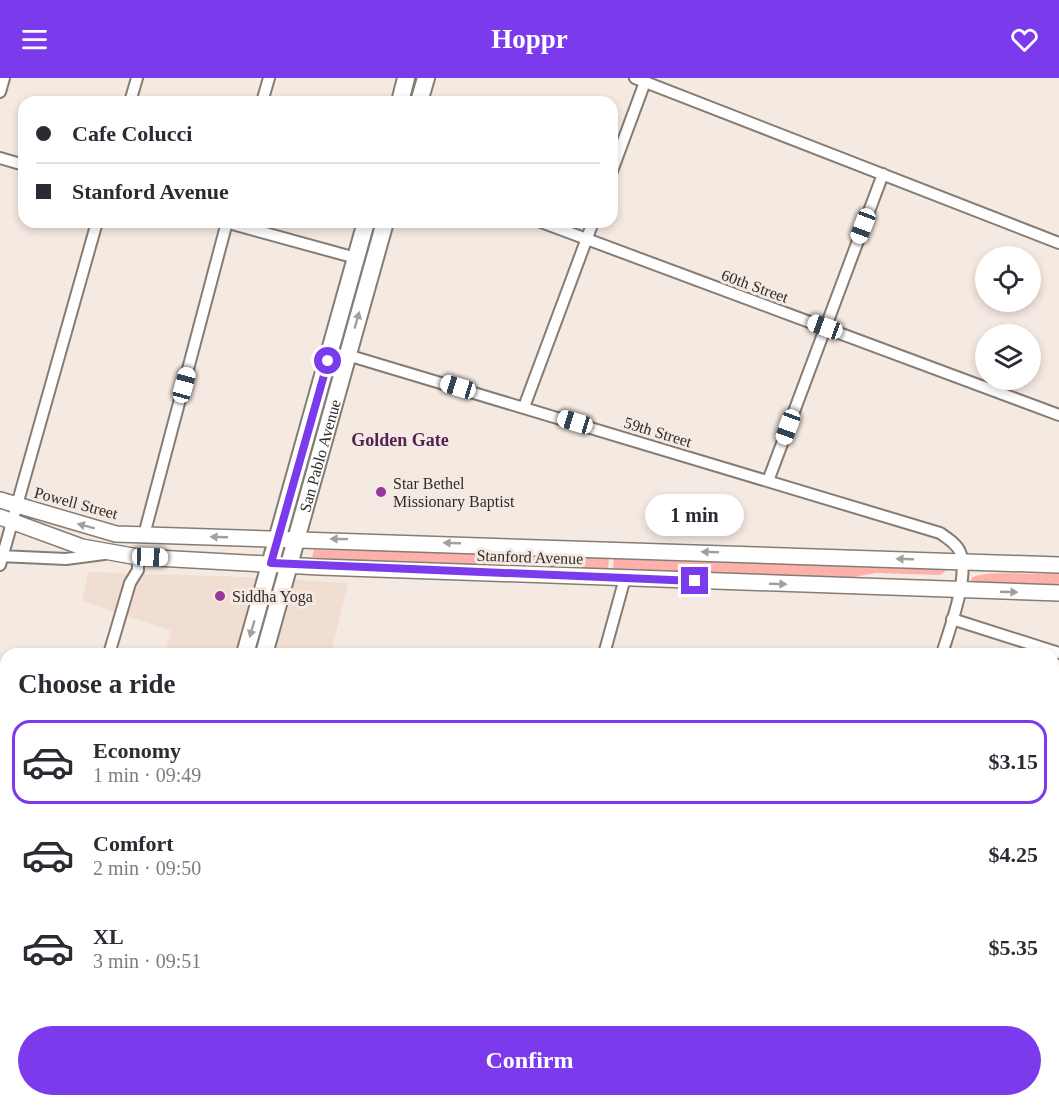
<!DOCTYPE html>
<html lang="en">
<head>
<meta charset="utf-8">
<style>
  :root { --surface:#fff; --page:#f2f2f3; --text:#2b2b33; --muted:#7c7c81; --line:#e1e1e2; --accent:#7c3aed }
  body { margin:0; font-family:Georgia,serif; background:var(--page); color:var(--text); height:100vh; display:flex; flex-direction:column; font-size:22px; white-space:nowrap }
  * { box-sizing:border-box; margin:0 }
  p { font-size:20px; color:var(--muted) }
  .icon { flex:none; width:33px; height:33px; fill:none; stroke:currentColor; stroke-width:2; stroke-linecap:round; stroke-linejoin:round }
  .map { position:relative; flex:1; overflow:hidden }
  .details { position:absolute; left:0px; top:570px; width:1059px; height:459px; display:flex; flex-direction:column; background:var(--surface); border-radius:18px 18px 0 0; box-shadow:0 3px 9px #0003 }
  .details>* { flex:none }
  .hud { position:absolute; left:18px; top:18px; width:600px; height:132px; border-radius:18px; box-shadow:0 3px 9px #0003; display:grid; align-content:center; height:132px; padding:0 18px; background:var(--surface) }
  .buttons { position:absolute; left:975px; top:168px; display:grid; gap:12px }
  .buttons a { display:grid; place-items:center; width:66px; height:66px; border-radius:50%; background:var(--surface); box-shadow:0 3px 9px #0003; font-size:30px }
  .end { position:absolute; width:27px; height:27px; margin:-14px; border:8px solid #7c3aed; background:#fff; box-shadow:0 0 0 3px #fff }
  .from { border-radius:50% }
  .bubble { position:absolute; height:42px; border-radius:21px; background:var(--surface); box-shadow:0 3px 9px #0003; font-size:20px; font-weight:800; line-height:42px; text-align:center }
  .car { position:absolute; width:18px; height:36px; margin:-18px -9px; border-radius:8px; box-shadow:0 0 4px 2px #0007; background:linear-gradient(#fff 24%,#345 0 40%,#fff 0 76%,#345 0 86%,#fff 0) }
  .hud b { display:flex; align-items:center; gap:21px; height:57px; font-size:22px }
  .hud b+b { border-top:2px solid var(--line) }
  .hud i { width:15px; height:15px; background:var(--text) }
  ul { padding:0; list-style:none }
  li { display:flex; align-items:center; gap:18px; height:84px; margin:0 12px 9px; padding:0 6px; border:3px solid transparent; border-radius:18px }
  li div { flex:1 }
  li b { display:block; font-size:22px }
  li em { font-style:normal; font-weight:800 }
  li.active { border-color:var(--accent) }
  li>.icon { width:54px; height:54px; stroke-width:1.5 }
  h2 { padding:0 18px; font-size:27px; line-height:72px }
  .primary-button { display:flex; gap:12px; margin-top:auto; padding:12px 18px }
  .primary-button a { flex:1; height:69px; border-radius:36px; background:var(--accent); color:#fff; font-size:24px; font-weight:800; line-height:69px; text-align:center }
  header { display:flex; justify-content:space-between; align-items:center; height:78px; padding:0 18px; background:var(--accent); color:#fff; font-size:27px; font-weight:800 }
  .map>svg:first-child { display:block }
  .built { fill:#efded1 }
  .grass { fill:#feb0ab }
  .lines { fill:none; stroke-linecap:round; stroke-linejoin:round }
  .minor-casing { stroke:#857c74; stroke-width:14 }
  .secondary-casing { stroke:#857c74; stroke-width:18 }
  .primary-casing { stroke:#857c74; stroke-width:20 }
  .minor { stroke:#fff; stroke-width:10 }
  .secondary { stroke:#fff; stroke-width:15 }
  .primary { stroke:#fff; stroke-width:16 }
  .oneway { fill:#a1a09e }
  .route { stroke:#7c3aed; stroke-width:8 }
  .poi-dot { fill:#98369d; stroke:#f5eae2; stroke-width:2 }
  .labels { text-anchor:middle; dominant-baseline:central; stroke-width:6; stroke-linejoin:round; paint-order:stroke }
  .street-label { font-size:16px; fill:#2f2b28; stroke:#f5eae2 }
  .poi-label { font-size:16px; fill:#2f2b28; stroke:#f5eae2; text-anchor:start }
  .neighbourhood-label { font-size:18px; font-weight:bold; fill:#522254; stroke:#f5eae2 }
</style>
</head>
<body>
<header><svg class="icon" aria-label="menu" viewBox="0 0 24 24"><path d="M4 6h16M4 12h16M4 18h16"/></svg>Hoppr<svg class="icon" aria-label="heart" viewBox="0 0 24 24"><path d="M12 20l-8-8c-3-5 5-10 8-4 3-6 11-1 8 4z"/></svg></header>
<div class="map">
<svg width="1059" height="1029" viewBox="0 0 1059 1029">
  <rect width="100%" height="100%" fill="#f5eae2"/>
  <path class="built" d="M88,494L246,499L348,505L331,576H165L171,553L82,523Z
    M54,1023H210L208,1029H52Z"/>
  <path class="grass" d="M314,472L609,475L608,492L356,484L312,479Z
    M614,475L948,489V491L940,497L876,495L848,500L613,493Z
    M1059,495V509L973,505L971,501C979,491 1041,498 1059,495Z"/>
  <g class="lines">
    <g class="minor-casing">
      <path id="minor" d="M635,0L1059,165
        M0,14L4,0
        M130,24L137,0
        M262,24L269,0
        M0,80L24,87
        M612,93L645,4
        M225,144L356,180
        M541,144L1059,337
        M344,276L940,455C947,460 957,466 960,474C970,498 949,552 942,576
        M524,329L593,144
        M768,403L883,96
        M144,457L227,144
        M0,478L66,481L104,476
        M0,487L97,144
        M952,541L1059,575
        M109,576L130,505L138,492V479
        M604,576L625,500
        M1053,701L1059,703
        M1053,832L1059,833
        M0,854L6,856
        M1053,973L1059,975
        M0,987L6,989
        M399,1023L417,1029
        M756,1023L772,1029
        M477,1029L478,1023
        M1055,1029L1059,1020"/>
    </g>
    <g class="secondary-casing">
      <path id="secondary" d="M0,422L116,456L1059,487
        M0,439L82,469L138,479L320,489L1059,515"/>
    </g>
    <g class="primary-casing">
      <g id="primary">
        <path d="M400,24L406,0"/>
        <path d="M419,24L426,0"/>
        <path d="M245,576L366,144"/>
        <path id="s1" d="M264,576L385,144"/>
        <path d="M117,1029L119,1023"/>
        <path d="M137,1029L138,1023"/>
      </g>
    </g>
    <use href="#minor" class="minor"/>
    <use href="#secondary" class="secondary"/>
    <use href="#primary" class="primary"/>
  </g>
  <defs><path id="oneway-solid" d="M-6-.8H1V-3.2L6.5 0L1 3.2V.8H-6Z" transform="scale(1.5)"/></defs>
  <g class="oneway">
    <use href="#oneway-solid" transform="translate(357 242) rotate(-74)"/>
    <use href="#oneway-solid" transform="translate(86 448) rotate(-165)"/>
    <use href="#oneway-solid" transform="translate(219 459) rotate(-178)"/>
    <use href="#oneway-solid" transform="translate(339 461) rotate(-179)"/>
    <use href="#oneway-solid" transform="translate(452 465) rotate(-178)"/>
    <use href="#oneway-solid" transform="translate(710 474) rotate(-178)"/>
    <use href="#oneway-solid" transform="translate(905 481) rotate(-178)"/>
    <use href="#oneway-solid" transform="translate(778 506) rotate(2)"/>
    <use href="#oneway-solid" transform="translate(1009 514) rotate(2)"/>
    <use href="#oneway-solid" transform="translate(252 551) rotate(106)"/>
  </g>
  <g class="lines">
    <path class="route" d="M328,283L271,485L695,503"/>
  </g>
  <g class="poi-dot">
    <circle cx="381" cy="414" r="6"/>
    <circle cx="220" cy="518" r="6"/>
  </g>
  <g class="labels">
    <g class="street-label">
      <text transform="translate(755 208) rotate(20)">60th Street</text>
      <text transform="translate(658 354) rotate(17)">59th Street</text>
      <text stroke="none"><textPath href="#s1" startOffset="206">San Pablo Avenue</textPath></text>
      <text transform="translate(76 425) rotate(15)">Powell Street</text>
      <text transform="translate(530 479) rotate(2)">Stanford Avenue</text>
    </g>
    <g class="poi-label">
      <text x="393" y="405">Star Bethel<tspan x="393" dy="18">Missionary Baptist</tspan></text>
      <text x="232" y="518">Siddha Yoga</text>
    </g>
    <g class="neighbourhood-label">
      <text x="400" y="362">Golden Gate</text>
    </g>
  </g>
</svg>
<div class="buttons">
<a><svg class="icon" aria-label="locate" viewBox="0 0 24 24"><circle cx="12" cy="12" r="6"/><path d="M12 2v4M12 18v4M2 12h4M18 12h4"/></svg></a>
<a><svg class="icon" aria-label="layers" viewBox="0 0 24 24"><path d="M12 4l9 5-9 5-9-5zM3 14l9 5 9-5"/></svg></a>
</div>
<i class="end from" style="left:328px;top:283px"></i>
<i class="end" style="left:695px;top:503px"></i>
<div class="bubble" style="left:645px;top:416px;width:99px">1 min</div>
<i class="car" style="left:863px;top:148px;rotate:201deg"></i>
<i class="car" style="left:825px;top:249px;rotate:290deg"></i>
<i class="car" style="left:184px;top:307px;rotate:15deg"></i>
<i class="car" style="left:458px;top:309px;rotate:287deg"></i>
<i class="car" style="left:575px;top:344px;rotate:287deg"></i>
<i class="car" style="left:788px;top:349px;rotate:200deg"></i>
<i class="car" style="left:150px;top:479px;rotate:92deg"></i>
<div class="hud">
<b><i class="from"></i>Cafe Colucci</b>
<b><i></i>Stanford Avenue</b>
</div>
<section class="details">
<h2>Choose a ride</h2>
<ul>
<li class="active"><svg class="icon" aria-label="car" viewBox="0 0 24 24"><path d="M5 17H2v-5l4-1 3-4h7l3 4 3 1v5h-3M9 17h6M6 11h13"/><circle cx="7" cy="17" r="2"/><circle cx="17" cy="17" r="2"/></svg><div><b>Economy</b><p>1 min · 09:49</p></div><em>$3.15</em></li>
<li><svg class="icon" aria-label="car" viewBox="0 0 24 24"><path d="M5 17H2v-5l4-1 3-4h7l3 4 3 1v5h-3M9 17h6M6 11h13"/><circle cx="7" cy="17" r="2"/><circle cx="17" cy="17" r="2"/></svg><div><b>Comfort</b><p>2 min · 09:50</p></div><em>$4.25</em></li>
<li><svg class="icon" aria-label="car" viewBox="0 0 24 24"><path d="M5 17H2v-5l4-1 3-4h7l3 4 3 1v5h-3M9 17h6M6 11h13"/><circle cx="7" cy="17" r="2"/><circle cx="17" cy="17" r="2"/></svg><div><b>XL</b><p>3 min · 09:51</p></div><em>$5.35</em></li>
</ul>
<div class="primary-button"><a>Confirm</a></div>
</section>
</div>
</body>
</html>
